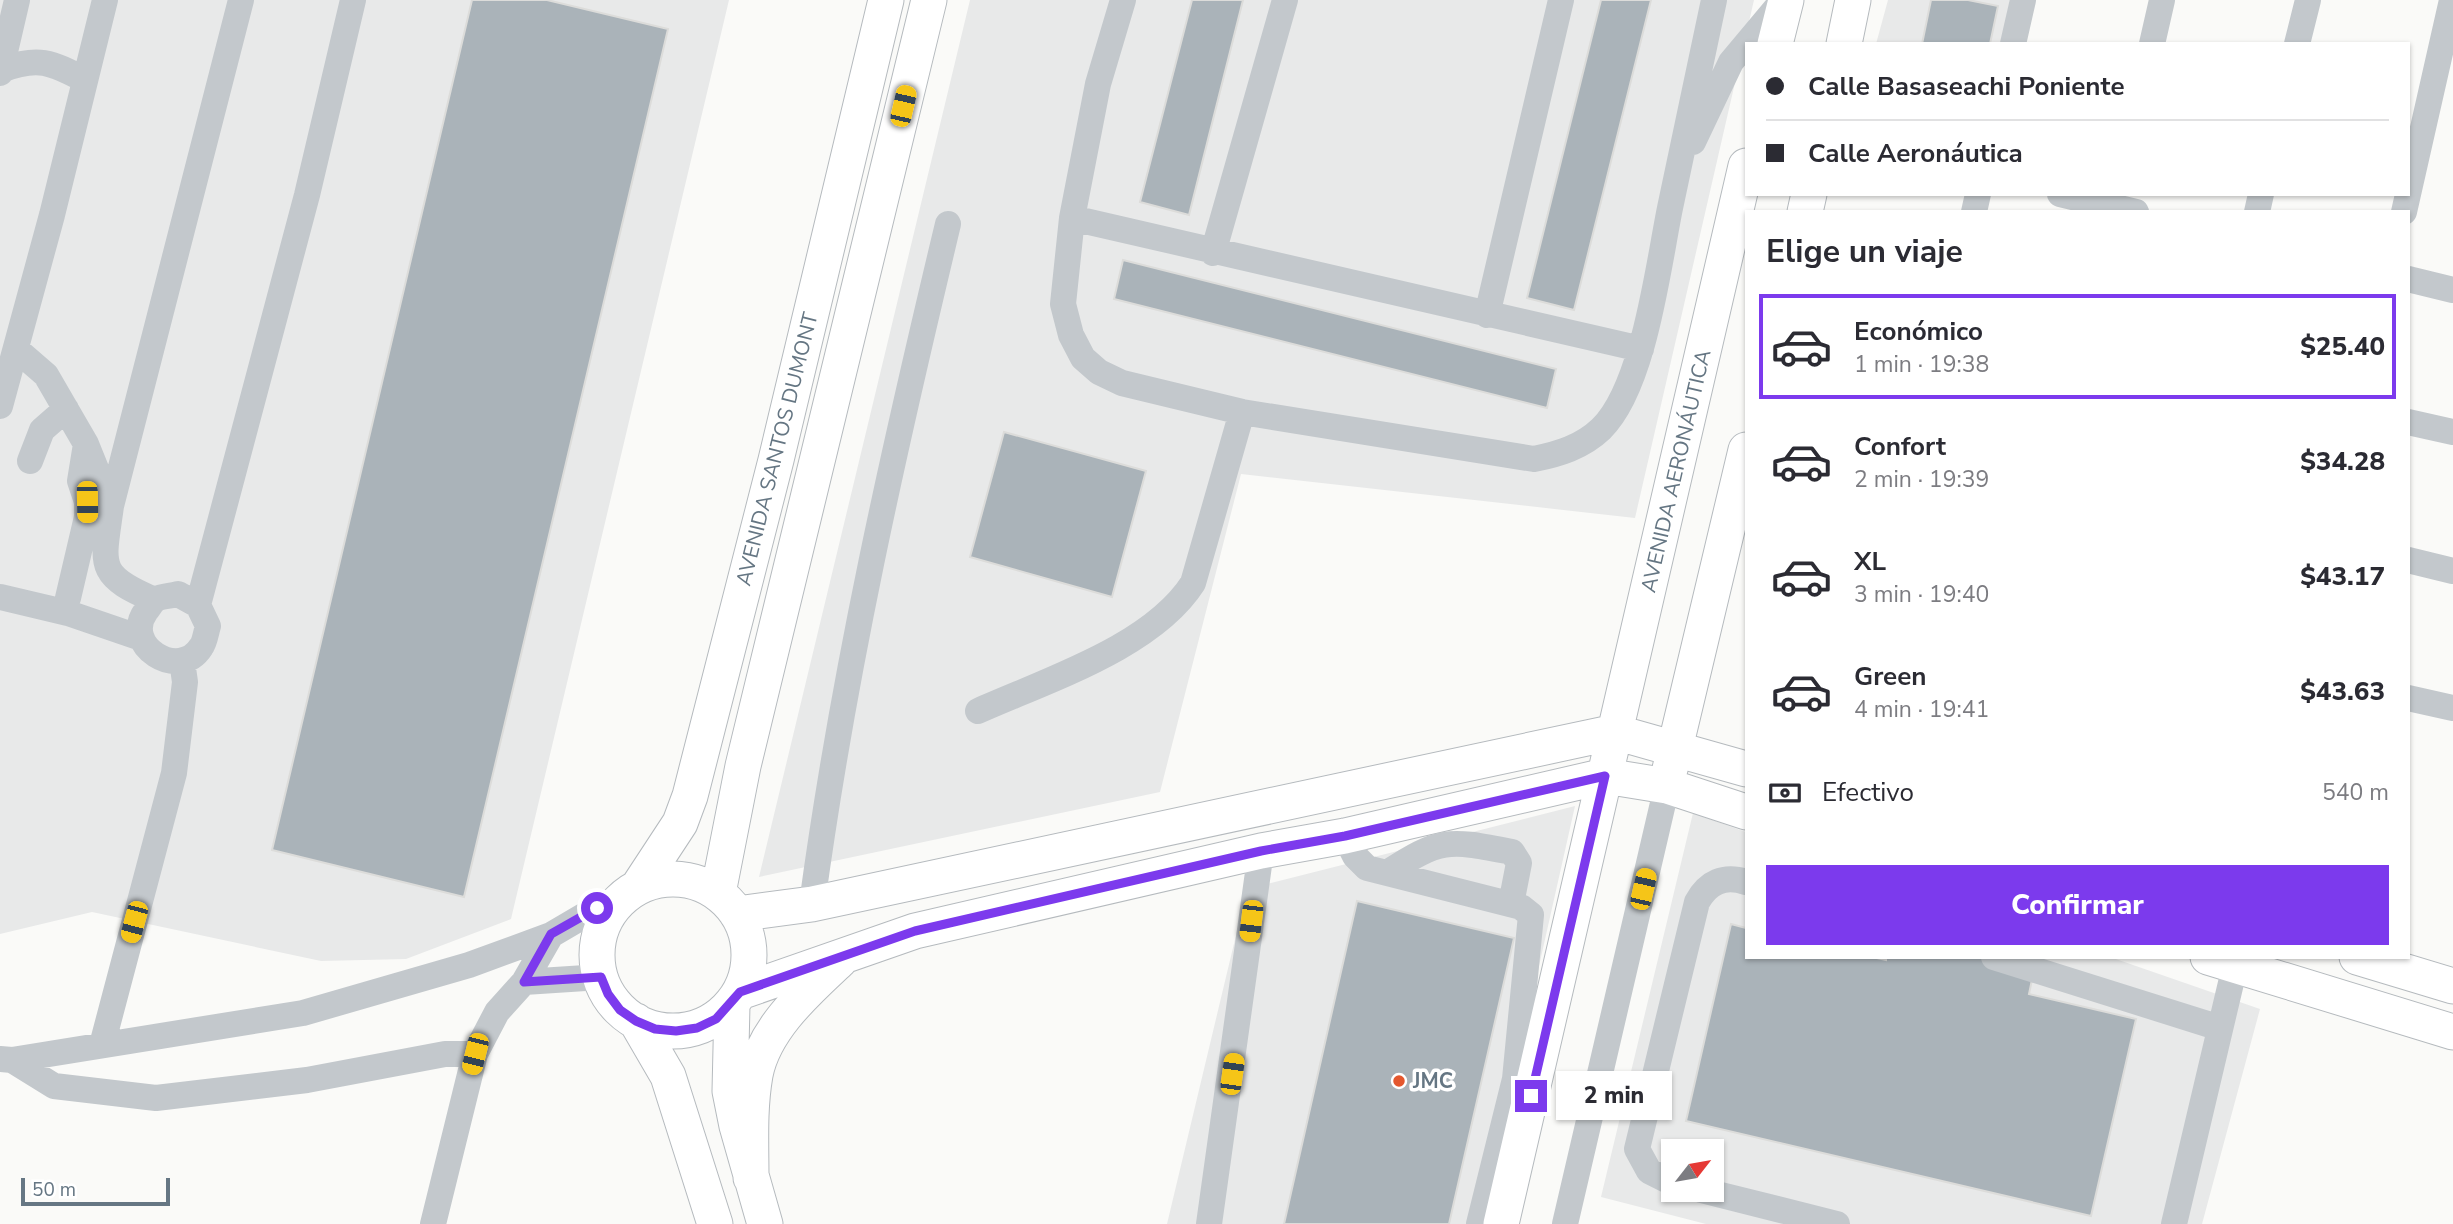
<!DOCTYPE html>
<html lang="es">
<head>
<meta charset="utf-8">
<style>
  :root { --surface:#fff; --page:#f2f2f3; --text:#2b2b33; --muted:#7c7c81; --line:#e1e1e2; --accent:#7c3aed }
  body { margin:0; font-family:"Nunito Sans",sans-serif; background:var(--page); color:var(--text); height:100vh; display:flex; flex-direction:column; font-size:26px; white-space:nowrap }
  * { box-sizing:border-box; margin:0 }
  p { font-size:23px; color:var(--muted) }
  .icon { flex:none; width:38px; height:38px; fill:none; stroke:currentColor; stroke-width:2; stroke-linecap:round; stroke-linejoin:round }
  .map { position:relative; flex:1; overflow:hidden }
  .sheet { position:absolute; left:1745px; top:210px; width:665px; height:749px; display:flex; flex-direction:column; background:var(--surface); border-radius:0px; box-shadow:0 2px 5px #0004 }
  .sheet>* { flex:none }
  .banner { position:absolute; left:1745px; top:42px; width:665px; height:154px; border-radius:0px; box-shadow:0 2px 5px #0004; display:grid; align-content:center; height:154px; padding:0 21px; background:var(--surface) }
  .needle { width:46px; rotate:59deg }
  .fabs { position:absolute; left:1661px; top:1139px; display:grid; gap:14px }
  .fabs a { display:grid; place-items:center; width:63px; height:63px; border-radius:0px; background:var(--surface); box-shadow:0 2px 5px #0004; font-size:35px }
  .scale { position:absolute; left:21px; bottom:18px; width:149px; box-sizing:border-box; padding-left:7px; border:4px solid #657683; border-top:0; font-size:19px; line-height:24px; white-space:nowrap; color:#657683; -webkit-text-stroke:5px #fff; paint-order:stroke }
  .end { position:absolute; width:32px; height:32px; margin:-16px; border:9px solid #7c3aed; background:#fff; box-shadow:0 0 0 4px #fff }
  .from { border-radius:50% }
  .bubble { position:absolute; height:49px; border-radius:0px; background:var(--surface); box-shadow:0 2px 5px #0004; font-size:23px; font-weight:800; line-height:49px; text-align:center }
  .car { position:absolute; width:21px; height:42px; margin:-21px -10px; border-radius:9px; box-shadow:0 0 5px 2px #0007; background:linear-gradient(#f5c518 24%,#345 0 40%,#f5c518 0 76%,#345 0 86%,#f5c518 0) }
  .banner b { display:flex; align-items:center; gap:24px; height:66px; font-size:26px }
  .banner b+b { border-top:2px solid var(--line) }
  .banner i { width:18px; height:18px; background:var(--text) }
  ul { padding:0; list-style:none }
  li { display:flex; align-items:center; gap:21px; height:105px; margin:0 14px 10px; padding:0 7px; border:4px solid transparent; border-radius:0px }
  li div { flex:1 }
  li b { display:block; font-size:26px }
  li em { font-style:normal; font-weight:800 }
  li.current { border-color:var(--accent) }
  li>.icon { width:63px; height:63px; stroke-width:1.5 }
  h2 { padding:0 21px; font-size:32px; line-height:84px }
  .pay { display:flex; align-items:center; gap:18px; height:77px; padding:0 21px; font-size:26px }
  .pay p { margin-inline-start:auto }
  .cta { display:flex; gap:14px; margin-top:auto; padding:14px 21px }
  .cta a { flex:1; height:80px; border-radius:0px; background:var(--accent); color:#fff; font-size:28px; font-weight:800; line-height:80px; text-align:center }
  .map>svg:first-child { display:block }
  .built { fill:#e8e9e9; fill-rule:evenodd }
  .building { fill:#aab3b9; stroke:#dcdcda; stroke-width:2 }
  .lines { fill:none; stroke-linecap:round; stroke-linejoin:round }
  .major-casing { stroke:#b5babe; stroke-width:37 }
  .minor { stroke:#c3c8cc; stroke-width:26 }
  .major { stroke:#fff; stroke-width:35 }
  .route { stroke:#7c3aed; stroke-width:9 }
  .poi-dot { fill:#e4572e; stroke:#fff; stroke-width:2.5 }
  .labels { text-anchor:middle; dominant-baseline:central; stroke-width:7; stroke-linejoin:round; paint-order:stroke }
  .street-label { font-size:21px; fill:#657683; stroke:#fff }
  .poi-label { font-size:21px; font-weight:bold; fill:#657683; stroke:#fff; text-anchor:start }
</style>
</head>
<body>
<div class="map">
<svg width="2453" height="1224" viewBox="0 0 2453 1224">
  <rect width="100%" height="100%" fill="#fafaf8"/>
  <path class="built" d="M0,0H729L511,919L406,959L321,961L92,912L0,934Z
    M970,0H1754L1635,518L1241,474L1160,792L759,877Z
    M1888,0H2010L2001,44H1876Z
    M1575,806L1481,1224H1167L1247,889Z
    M1693,813L1746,832V957H2110L2260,1009L2202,1224H1706L1601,1197ZM1673,1152H1712V1190H1673Z"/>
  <path class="building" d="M472,0H547L668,29L464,897L272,850Z
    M1192,0H1243L1189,215L1140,202Z
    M1601,0H1651L1574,310L1527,298Z
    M1931,0H1968L1998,6L1990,44H1922Z
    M1123,260L1556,369L1547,408L1114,299Z
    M1004,432L1146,471L1112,597L970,557Z
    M1357,901L1514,938L1449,1224H1284Z
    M1731,924L1746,928V957H1872L1886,960V957H1978L2034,970L2029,994L2136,1019L2091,1216L1686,1121Z"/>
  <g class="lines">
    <g class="major-casing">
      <path id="major" d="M1775,44L1786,0
        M1844,44L1853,0
        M1805,212L1809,194
        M1670,769L1746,450
        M597 955a76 76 0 1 1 152 0a76 76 0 1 1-152 0Z
        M638,887L680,823L690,796L776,460L886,0
        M718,893L743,766L929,0
        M737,914L812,904L1615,732L1746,769
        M2208,957L2453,1032
        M2357,957L2453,986
        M740,992L915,931L1261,851L1345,836L1605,776L1667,786L1746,812
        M732,1005L730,1091L737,1126L765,1224
        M636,1021L668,1076L715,1224
        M751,1178C751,1144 749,1109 755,1075C764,1028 807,991 840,960
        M1501,1224L1746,166"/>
    </g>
    <path class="minor" d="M1123,0L1098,84L1072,218L1063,304L1071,335L1083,358L1099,372L1122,383L1242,412L1534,459C1559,454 1582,447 1601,429C1644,387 1658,267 1670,208C1685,139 1699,69 1714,0
      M2013,44L2023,0
      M2152,44L2162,0
      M2297,44L2308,0
      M1,70C38,56 51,62 85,80
      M0,73L17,0
      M1693,142L1731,62L1783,0
      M2060,194L2136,212
      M1974,212L1978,194
      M2257,212L2261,194
      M2404,212L2452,0
      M1072,218L1641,349
      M1213,253L1285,0
      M2408,279L2453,290
      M1487,315L1561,0
      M16,349L46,375L86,444L111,506
      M0,406L52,215L105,0
      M2408,422L2453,432
      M30,461L42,430L66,409
      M2408,560L2453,571
      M0,597L68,613L141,638
      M68,598L87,517V502L80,481L86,444
      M155,600C95,575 103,565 111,506L241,0
      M198,605L178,594C171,596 162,596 156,599C152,601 149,608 146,611C121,645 179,682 201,647C205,642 206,632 208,626L198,605L307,195L353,0
      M2408,698L2453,708
      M978,711C1047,680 1152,647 1193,583L1242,412
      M1345,836L1355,856L1367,868L1521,907L1531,915L1515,1079L1479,1224
      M1387,873C1442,837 1449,840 1512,852L1519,863L1511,904
      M812,904C843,674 894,449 948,224
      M1994,957L2220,1028
      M524,982L601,977
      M102,1045L174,773L185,682L182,661
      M0,1059L12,1060L303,1013L469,965L551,935
      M12,1060L54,1086L156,1098L307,1080L445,1054H475
      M1673,1183L1649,1171L1637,1149L1697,902C1708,882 1724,875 1746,882
      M1701,1190L1837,1224
      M433,1224L475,1054L497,1012L524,982L551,935L597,908L616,904
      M1209,1224L1261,851
      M1565,1224L1667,786
      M2174,1224L2235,966"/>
    <use href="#major" class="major"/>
  </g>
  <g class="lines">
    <path class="route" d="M597,908L551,934L524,982L601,977L608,994L620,1010L636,1021L655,1029L676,1031L697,1028L716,1019L740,992L915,931L1261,851L1345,836L1605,776L1531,1096"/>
  </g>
  <circle class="poi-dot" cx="1399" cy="1081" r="7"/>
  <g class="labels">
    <g class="street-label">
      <text transform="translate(777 449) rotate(-76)">AVENIDA SANTOS DUMONT</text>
      <text transform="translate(1676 471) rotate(-77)">AVENIDA AERONÁUTICA</text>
    </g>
    <g class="poi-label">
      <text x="1413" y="1081">JMC</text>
    </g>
  </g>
</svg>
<div class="fabs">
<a><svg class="needle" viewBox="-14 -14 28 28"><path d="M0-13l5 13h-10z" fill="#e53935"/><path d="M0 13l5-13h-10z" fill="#7c7c81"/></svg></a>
</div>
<div class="scale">50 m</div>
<i class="end from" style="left:597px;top:908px"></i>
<i class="end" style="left:1531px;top:1096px"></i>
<div class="bubble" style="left:1556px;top:1071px;width:116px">2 min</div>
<i class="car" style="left:903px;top:106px;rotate:13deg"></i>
<i class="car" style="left:87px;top:502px;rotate:179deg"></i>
<i class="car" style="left:1643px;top:889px;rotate:13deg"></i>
<i class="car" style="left:1251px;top:921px;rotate:187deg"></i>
<i class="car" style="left:134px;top:922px;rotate:195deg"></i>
<i class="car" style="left:475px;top:1054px;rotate:194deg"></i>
<i class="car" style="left:1232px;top:1074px;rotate:8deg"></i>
<div class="banner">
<b><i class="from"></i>Calle Basaseachi Poniente</b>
<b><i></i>Calle Aeronáutica</b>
</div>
<section class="sheet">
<h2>Elige un viaje</h2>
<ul>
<li class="current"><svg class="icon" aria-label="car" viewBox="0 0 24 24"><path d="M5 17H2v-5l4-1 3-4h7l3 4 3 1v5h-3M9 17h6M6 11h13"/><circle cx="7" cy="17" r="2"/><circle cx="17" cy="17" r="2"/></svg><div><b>Económico</b><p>1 min · 19:38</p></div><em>$25.40</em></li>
<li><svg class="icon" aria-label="car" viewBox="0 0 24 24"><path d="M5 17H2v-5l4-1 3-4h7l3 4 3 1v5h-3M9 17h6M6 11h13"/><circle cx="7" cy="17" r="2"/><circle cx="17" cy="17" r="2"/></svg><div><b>Confort</b><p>2 min · 19:39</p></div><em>$34.28</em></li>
<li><svg class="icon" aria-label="car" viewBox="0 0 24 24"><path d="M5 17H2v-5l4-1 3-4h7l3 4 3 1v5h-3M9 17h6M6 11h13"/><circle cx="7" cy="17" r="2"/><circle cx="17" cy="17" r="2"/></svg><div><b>XL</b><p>3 min · 19:40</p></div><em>$43.17</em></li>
<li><svg class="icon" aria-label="car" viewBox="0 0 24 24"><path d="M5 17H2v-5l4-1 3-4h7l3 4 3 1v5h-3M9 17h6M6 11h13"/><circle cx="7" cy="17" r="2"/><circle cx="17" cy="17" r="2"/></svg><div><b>Green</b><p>4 min · 19:41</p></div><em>$43.63</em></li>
</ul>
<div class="pay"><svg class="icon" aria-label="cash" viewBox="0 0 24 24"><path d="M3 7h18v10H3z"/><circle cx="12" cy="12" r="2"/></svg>Efectivo<p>540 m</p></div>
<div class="cta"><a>Confirmar</a></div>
</section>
</div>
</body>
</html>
